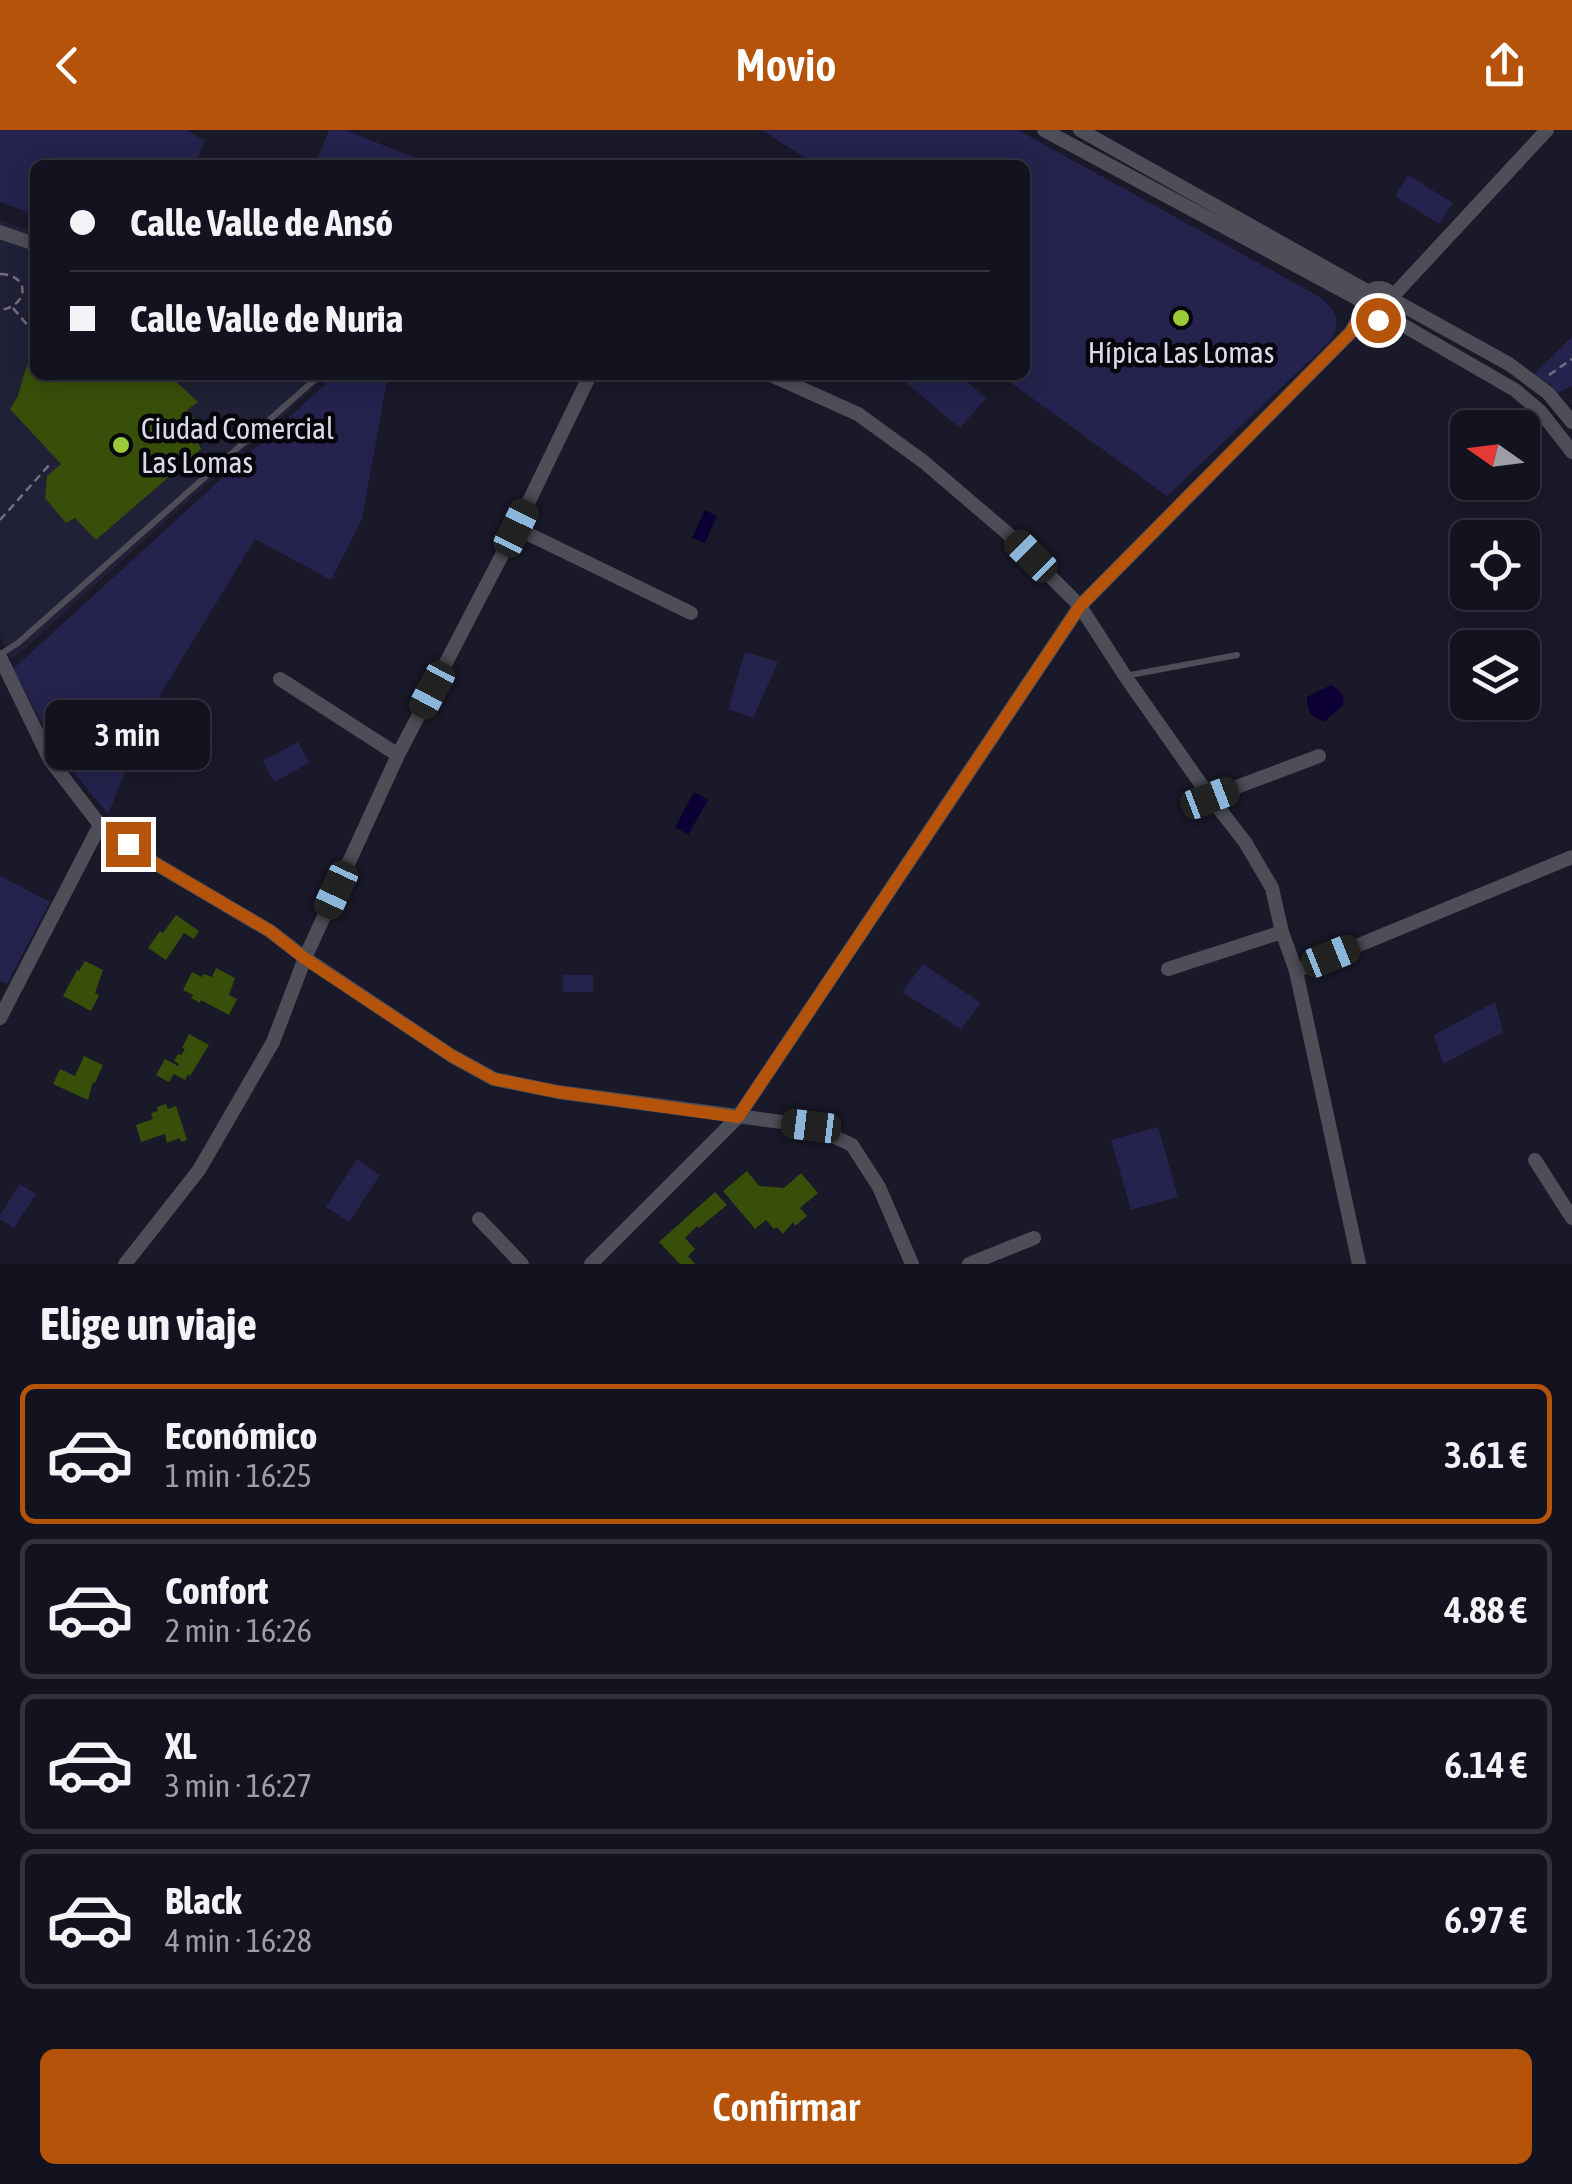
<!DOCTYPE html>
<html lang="es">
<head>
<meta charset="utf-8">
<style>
  :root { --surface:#131320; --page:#1c1c29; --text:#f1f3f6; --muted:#9d9ea5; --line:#32323e; --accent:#b45309 }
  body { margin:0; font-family:"Asap Condensed",sans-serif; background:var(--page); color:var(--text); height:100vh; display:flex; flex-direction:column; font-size:38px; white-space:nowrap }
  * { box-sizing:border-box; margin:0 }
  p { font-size:32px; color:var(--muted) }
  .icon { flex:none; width:55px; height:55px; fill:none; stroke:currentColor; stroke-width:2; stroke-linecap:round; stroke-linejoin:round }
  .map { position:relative; height:1134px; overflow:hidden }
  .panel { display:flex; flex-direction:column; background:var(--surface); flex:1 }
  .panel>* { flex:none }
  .guide { position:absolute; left:30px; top:30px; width:1000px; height:220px; border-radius:15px; box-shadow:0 5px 25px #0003,0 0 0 2px var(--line); display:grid; align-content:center; height:220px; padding:0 40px; background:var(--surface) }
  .needle { width:65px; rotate:284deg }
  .fabs { position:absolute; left:1450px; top:280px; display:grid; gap:20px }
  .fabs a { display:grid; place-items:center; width:90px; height:90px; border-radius:15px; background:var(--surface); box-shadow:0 5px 25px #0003,0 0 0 2px var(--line); font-size:50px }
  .end { position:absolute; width:45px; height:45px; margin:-22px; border:12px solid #b45309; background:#fff; box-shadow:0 0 0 5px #fff }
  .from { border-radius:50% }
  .bubble { position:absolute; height:70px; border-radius:15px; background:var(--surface); box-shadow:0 5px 25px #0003,0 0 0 2px var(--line); font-size:32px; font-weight:600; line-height:70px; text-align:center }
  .car { position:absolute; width:30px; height:60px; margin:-30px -15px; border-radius:12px; box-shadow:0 0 8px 2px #0007; background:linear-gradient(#222 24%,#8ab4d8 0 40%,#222 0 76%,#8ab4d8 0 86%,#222 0) }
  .guide b { display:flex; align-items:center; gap:35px; height:95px; font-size:38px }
  .guide b+b { border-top:2px solid var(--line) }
  .guide i { width:25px; height:25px; background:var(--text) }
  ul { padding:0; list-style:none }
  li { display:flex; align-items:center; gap:30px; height:140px; margin:0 20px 15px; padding:0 20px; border:5px solid var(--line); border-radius:15px }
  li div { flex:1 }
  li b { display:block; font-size:38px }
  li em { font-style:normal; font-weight:600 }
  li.current { border-color:var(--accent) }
  li>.icon { width:90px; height:90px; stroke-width:1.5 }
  h2 { padding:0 40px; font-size:45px; line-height:120px }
  .action { display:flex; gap:20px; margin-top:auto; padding:20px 40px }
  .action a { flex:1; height:115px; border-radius:15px; background:var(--accent); color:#fff; font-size:40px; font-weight:600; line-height:115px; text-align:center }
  header { display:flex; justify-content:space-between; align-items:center; height:130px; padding:0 40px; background:var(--accent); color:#fff; font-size:45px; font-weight:600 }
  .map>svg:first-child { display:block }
  .built { fill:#202037 }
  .green { fill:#25234d }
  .water { fill:#0c0034 }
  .building { fill:#384f09 }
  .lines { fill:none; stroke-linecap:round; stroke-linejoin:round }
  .path { stroke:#70707f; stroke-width:2.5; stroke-dasharray:8 5; stroke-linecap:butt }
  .lane { stroke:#4d4e57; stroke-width:6 }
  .street { stroke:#4d4e57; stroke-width:14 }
  .route { stroke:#b45309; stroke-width:12 }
  .poi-dot { fill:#98cb37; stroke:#05050c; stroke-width:4 }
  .labels { text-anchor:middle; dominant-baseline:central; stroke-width:9; stroke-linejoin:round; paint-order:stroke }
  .poi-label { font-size:30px; fill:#dadbe7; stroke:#05050c }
</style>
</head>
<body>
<header><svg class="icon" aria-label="back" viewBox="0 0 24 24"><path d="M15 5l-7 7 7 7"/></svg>Movio<svg class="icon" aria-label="share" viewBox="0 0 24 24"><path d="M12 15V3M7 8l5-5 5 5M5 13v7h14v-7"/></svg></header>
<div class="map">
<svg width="1572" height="1134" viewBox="0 0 1572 1134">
  <rect width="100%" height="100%" fill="#19192a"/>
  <path class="built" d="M0,90L35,102V245H328L12,530L0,506Z"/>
  <path class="green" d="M0,0H187L205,11L195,35H35V85L0,72Z
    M329,0H345L433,35H315Z
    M762,0H1018L1318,166C1335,178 1343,192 1330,211L1167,366L1000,245H1025V35H816Z
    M1408,45L1453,73L1439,94L1395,66Z
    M1572,207V256L1557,263L1551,255L1534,244Z
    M335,245H388L362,389L331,450L255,409L151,580L108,684L60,626L13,539Z
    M909,245H959L986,268L960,298L904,251Z
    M745,522L778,532L753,588L728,579Z
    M298,612L309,633L274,652L263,631Z
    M0,746L50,772L7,854L0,851Z
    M923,834L981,873L961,899L902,862Z
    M563,845H593V862H563Z
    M1495,872L1503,902L1443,934L1434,905Z
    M1158,997L1178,1067L1131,1080L1111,1010Z
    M357,1029L380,1045L349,1092L326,1077Z
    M20,1054L36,1064L14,1098L0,1089V1085Z"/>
  <path class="water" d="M705,380L717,386L705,413L692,408Z
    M1331,555C1339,559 1346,566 1343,576L1325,591C1311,588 1307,581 1307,567Z
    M694,662L708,670L688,705L675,697Z"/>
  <path class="building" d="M35,216V245H169L198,272L187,280L207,302L196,310L201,319L96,410L75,388L66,393L45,368L47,346L61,334L10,279L18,266L24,244Z
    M176,785L199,801L194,809L184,803L166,830L148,818L160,801L163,803Z
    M85,831L103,840L95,863L99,865L91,881L63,866L77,840L79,841Z
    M216,838L235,848L229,865L237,869L229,885L201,870L200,873L191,868L193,865L183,860L192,842L202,847L203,844L212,847Z
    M189,904L209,915L190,946L188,944L185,950L174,944L169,952L156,945L165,929L178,936L179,934L174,931L178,924L181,925L185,919L182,918Z
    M84,926L103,935L95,953L93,952L88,970L53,954L60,939L75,946Z
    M166,974L168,979L176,976L187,1010L181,1012L180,1008L167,1013L165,1004L141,1012L136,995L153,989L151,983L158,981L157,977Z
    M747,1041L759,1056L784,1058L801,1043L818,1063L800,1078L807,1086L795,1096L793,1092L783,1104L777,1097L774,1099L766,1090L755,1099L723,1061Z
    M715,1062L727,1075L699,1098L697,1096L685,1108L695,1119L688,1126L695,1134H680L659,1112Z"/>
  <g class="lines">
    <path class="path" d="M0,144C30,144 30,176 0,180
      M13,178L35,204
      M1549,245L1572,229
      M0,390L50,334"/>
    <path class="lane" d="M1,524L18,513L320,245
      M1125,546L1237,525"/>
    <path class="street" d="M1044,0L1364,172
      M1080,0L1369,162
      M0,102L35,114
      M1363 174a16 16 0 1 1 32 0a16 16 0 1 1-32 0Z
      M1393,166L1547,0
      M1395,171L1509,234L1548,263L1572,292
      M1389,187L1515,260L1540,281L1572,322
      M771,245L858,284L924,332L1006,402L1080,476L1125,546L1210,667L1245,712L1272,758L1282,802L1296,841L1359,1134
      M516,398L691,483
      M0,527L50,630L100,695L156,734L270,801L305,828L452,926L494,949L558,962L811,996L852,1015L879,1057L912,1134
      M280,549L398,625
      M1210,667L1319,626
      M1168,839L1282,802
      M1296,841L1572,727
      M0,888L100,695
      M1535,1030L1572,1088
      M479,1089L522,1134
      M125,1134L199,1040L273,912L305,828L398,625L516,398L590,245
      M591,1134L738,987L1080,476L1351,202L1364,178
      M969,1134L1034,1108"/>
  </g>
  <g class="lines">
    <path class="route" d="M128,714L156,734L270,801L304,828L452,926L494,949L558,962L738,987L1080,476L1351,202L1364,178L1370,186L1378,190"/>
  </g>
  <g class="poi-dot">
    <circle cx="1181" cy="188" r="10"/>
    <circle cx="121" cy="315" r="10"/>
  </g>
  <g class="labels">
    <g class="poi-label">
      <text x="1181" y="222">Hípica Las Lomas</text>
      <text x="141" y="298" text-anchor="start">Ciudad Comercial<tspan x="141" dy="34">Las Lomas</tspan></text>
    </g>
  </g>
</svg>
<div class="fabs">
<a><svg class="needle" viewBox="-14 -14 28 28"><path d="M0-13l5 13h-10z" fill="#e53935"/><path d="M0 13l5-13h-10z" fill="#9d9ea5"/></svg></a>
<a><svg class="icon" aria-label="locate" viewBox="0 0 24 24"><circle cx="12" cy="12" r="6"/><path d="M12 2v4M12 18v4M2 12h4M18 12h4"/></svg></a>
<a><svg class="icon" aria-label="layers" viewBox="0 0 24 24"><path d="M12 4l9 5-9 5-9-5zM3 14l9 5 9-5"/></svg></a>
</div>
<i class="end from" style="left:1378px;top:190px"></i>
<i class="end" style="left:128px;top:714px"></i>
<div class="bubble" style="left:45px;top:570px;width:165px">3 min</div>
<i class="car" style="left:516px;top:398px;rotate:26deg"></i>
<i class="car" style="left:1031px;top:426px;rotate:315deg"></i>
<i class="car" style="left:432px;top:560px;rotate:208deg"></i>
<i class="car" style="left:1210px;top:668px;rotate:69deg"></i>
<i class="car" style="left:336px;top:760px;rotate:205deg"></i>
<i class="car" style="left:1331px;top:826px;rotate:68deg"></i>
<i class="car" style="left:811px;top:996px;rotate:277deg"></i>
<div class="guide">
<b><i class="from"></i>Calle Valle de Ansó</b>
<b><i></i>Calle Valle de Nuria</b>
</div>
</div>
<section class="panel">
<h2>Elige un viaje</h2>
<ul>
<li class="current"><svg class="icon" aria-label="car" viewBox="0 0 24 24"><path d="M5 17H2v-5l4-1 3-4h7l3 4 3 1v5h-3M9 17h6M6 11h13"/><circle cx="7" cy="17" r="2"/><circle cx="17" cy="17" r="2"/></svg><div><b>Económico</b><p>1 min · 16:25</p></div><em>3.61 €</em></li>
<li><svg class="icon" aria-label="car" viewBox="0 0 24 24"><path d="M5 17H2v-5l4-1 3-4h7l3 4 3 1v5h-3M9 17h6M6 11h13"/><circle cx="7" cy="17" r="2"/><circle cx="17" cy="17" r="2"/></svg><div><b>Confort</b><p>2 min · 16:26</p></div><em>4.88 €</em></li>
<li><svg class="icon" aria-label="car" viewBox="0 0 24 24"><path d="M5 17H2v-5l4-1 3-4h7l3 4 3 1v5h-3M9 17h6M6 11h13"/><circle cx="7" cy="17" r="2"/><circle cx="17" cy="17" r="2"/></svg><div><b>XL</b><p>3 min · 16:27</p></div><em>6.14 €</em></li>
<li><svg class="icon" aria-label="car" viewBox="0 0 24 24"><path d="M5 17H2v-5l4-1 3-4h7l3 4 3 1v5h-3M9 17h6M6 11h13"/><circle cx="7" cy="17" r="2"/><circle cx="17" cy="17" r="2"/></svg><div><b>Black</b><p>4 min · 16:28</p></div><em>6.97 €</em></li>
</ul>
<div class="action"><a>Confirmar</a></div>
</section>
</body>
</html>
